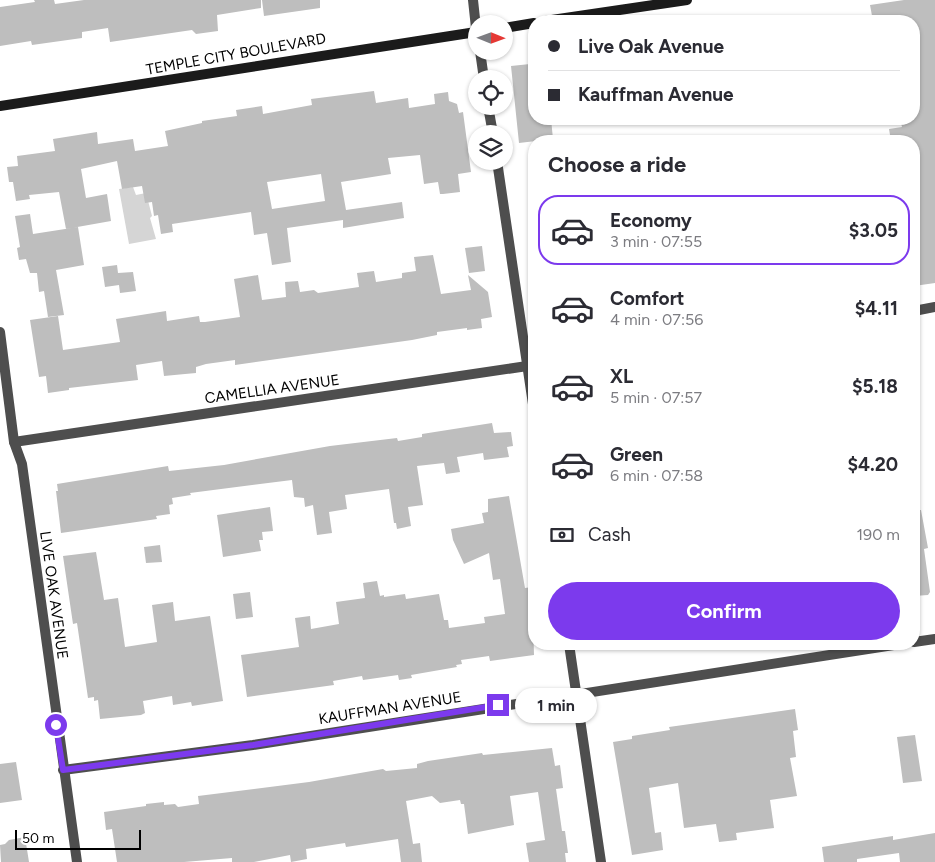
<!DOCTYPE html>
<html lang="en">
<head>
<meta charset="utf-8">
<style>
  :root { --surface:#fff; --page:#f7f7f7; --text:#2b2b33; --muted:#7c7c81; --line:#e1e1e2; --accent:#7c3aed }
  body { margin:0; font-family:Figtree,sans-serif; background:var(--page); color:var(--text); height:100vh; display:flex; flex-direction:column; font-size:19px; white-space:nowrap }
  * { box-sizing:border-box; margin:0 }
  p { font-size:16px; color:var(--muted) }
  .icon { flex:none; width:28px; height:28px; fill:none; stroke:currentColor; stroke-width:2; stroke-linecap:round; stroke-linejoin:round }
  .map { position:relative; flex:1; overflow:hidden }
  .panel { position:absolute; left:528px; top:135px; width:392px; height:515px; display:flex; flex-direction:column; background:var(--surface); border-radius:20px; box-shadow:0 1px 4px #0004 }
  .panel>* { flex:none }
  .guide { position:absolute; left:528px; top:15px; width:392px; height:110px; border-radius:20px; box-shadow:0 1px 4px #0004; display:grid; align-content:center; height:110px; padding:0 20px; background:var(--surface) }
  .needle { width:32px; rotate:91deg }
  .controls { position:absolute; left:468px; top:15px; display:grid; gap:10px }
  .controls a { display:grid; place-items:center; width:45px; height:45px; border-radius:50%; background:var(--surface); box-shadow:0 1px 4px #0004; font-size:25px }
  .scale { position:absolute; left:15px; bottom:12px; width:126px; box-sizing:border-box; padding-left:5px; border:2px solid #000; border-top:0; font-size:14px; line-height:18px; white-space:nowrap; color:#000; -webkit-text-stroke:4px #fff; paint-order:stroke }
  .end { position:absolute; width:22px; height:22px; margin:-11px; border:6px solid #7c3aed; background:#fff; box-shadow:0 0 0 2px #fff }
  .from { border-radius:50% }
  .bubble { position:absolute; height:35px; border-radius:18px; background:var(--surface); box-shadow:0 1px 4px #0004; font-size:16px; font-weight:700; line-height:35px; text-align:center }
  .guide b { display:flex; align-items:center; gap:18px; height:48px; font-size:19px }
  .guide b+b { border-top:1px solid var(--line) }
  .guide i { width:12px; height:12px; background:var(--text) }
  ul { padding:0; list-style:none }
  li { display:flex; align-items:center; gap:15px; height:70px; margin:0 10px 8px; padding:0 10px; border:2px solid transparent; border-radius:20px }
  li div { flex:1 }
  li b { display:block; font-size:19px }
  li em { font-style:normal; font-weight:700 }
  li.on { border-color:var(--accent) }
  li>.icon { width:45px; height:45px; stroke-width:1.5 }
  h2 { padding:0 20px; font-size:22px; line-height:60px }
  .pay { display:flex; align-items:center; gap:12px; height:55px; padding:0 20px; font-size:19px }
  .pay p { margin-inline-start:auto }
  .primary-button { display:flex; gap:10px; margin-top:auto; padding:10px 20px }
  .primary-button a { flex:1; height:58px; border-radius:30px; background:var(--accent); color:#fff; font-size:20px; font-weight:700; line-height:58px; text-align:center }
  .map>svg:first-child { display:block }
  .green { fill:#d5d5d5 }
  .building { fill:#bebebe; fill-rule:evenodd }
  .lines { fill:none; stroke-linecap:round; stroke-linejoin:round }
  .minor { stroke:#4e4e4e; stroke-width:10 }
  .tertiary { stroke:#4e4e4e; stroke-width:10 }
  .secondary { stroke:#1b1b1b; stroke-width:10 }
  .route { stroke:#7c3aed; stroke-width:6 }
  .labels { text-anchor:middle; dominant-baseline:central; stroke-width:4; stroke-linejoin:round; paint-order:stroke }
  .street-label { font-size:15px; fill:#000; stroke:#fff }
</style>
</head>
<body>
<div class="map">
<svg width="935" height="862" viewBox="0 0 935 862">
  <rect width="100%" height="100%" fill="#fff"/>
  <path class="green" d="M133,187L136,195L146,193L152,216L150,218L156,239L129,244L119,189Z"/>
  <path class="building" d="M34,0H54L55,4L84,0H261V8L217,15L218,31L196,34L192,30L110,42L108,28L82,32V38L32,45L31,41L0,46V7L35,2Z
    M262,0H320V8L264,16Z
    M904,0H935V283L914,286V232H916L914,214L917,213L914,190V141H891L889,129L902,127L900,119H914V21H873L870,5Z
    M530,64L531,67H534V119H551L553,139L519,143L511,66Z
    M374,91L376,103L408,98L409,108L435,104L434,94L448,92L449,101L457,104L459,113L463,112L471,172L458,174L460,192L443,194H440L438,182L424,184L420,155L388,158L391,174L341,182L346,210L402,202L404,218L343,228V220L287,228L291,262L272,265L267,233L254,235L251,212L172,224L173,232L161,234L158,215L154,216L152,202L145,203L142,186L122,189L117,161L81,169L86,198L107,194L111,221L66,229L59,192L29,195L30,199L16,201L13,182H9L7,167L18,166L17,156L55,151L53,139L97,132L98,144L133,139L135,151L168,146L165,131L202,123V121L237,116L236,110L262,106L263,114L312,105L311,99ZM321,174L325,201L272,209L267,182Z
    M30,214L33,234L78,227L84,265L56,270L64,315L48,317L44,291L39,292L37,273H30L26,259L19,260L17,248L20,247L15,216Z
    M482,246L485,271L469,273L465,248Z
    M433,255L441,294L471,290L468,275L488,292L492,317L481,319L482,328L467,330V328L437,332V335L412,340L235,365V360L206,364L196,367V373L185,374L164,376L162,361L136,365L138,380L69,388V390L48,393L46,376L39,377L30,320L58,316L63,350L120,342L116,319L166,311L167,321L199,316L200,322H205L240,317L234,279L258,275L262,300L286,297L285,282L298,281L300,292L314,290L318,293L359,287L357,273L374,271L376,282L402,278V273L416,271L414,257Z
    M117,265L118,273L133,272L136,291L120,293L119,285L105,287L102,267Z
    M492,423L494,433L511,432L513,446L507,447L509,457L484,460L483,453L457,457L460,472L446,474L444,463L417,466L423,505L408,507L411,526L397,529L396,523H394L389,489L345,495L347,509L329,512L332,533L317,535L313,505L305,507L304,498L294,497L292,480L190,493L191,495L172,498L173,504L169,505L170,514L156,516L157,519L61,533L56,491H58L57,484L168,466L169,471L224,465L330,446L397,438L398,441L422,437V434Z
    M509,496L525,588L532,587L534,655L490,661L489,656L461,660L462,664L456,665L457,667L411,675L412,678L399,680L398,675L363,680L362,676L333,681L334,685L247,697L241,655L299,647L295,618L310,616L311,629L339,624L336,602L365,598L363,583L377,581L380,596L384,595V597L405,594L406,599L439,594L444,620H448L449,628L485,623L484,617L505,614L500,579L493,580L489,553L464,564L453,540L451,529L484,523L482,513L488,512V499Z
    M270,507L273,531L262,532L263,540H259L261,551L223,557L217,515Z
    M914,510H921L928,548L924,549L930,592L928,595L914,596Z
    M160,545L162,562L146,563L144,547Z
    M96,552L104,600L118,598L125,647L157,642L152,605L173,602L175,621L210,616L223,701L192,706L191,702L173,705L172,696L143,701L145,713L141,715L100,719L98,700L94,701V697L88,698L77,623L73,624L63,556Z
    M250,592L253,617L236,619L233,594Z
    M795,709L798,730L793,731L796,757L790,758L797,796L770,800L774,828L736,833L737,840L719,842L716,824L684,828L678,783L649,788L655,833L661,832L663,850L632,855L613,742L632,739V736L670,730L669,727Z
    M915,735L922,781L903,783L897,737Z
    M552,748L555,766L560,765L563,788L556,789L562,831H565L568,853H565L566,862H529L526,843L545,840L538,792L510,796L514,825L468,834L464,804H461L460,800L440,803L432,796L406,801L413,844L420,843L422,862H401L398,839L346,847L345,843L306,849L307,859L291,862L290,855L254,862H232V858L184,862H117L112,829L106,830L104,812L146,806V804L164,802V805L175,804L178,807L199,804L198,796L309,782L383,769L386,771L417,768V764L428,761L482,753L483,755Z
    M16,762L22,800L0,803V764Z
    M935,833V862H900L899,853L857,859V862H824L822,847L893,836V840Z
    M25,837L29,862H1L0,845L5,844L9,840Z"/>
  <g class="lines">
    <path class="minor" d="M473,0L476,28
      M480,51L484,79
      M488,106L493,134
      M497,161L534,411
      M914,311L935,307
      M14,442L534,365
      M914,642L935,639
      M569,644L601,862
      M63,770L253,745L900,644"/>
    <path class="tertiary" d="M0,332L14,442L22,464L77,862"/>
    <path class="secondary" d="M545,21L687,0
      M504,28L534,23
      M0,106L476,32"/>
  </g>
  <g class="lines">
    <path class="route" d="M56,725L63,770L253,745L498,705"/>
  </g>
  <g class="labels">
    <g class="street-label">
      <text transform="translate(236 54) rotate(-10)">TEMPLE CITY BOULEVARD</text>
      <text transform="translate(272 389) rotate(-8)">CAMELLIA AVENUE</text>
      <text transform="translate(54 595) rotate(82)">LIVE OAK AVENUE</text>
      <text transform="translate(390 708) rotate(-9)">KAUFFMAN AVENUE</text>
    </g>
  </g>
</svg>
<div class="controls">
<a><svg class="needle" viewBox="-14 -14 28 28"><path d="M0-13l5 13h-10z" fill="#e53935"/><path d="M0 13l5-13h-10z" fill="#7c7c81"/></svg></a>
<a><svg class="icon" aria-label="locate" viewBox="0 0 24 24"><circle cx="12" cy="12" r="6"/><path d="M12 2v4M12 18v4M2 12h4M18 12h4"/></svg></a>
<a><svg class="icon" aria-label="layers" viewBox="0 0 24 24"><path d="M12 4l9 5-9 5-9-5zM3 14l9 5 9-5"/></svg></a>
</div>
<div class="scale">50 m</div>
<i class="end from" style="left:56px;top:725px"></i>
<i class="end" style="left:498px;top:705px"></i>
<div class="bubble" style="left:515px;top:688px;width:82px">1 min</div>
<div class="guide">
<b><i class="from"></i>Live Oak Avenue</b>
<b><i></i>Kauffman Avenue</b>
</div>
<section class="panel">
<h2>Choose a ride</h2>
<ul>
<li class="on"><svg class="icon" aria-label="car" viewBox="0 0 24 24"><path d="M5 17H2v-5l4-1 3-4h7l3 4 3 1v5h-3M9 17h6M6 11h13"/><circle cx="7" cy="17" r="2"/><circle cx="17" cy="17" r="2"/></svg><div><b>Economy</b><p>3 min · 07:55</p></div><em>$3.05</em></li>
<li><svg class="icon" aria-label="car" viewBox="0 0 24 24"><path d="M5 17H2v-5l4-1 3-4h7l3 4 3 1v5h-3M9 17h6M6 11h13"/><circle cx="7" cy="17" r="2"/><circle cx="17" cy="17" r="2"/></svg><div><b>Comfort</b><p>4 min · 07:56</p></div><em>$4.11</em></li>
<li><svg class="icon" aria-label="car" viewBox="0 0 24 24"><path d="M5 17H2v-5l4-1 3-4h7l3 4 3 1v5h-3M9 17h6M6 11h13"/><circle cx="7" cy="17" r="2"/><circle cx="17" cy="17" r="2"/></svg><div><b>XL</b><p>5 min · 07:57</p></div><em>$5.18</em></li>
<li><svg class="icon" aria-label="car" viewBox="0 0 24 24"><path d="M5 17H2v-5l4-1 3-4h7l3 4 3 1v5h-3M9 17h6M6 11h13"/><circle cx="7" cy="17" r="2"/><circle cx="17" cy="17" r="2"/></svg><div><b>Green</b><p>6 min · 07:58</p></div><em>$4.20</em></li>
</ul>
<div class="pay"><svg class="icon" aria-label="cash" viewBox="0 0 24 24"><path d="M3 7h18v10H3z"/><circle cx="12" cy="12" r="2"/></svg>Cash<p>190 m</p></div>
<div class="primary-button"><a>Confirm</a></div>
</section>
</div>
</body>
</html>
